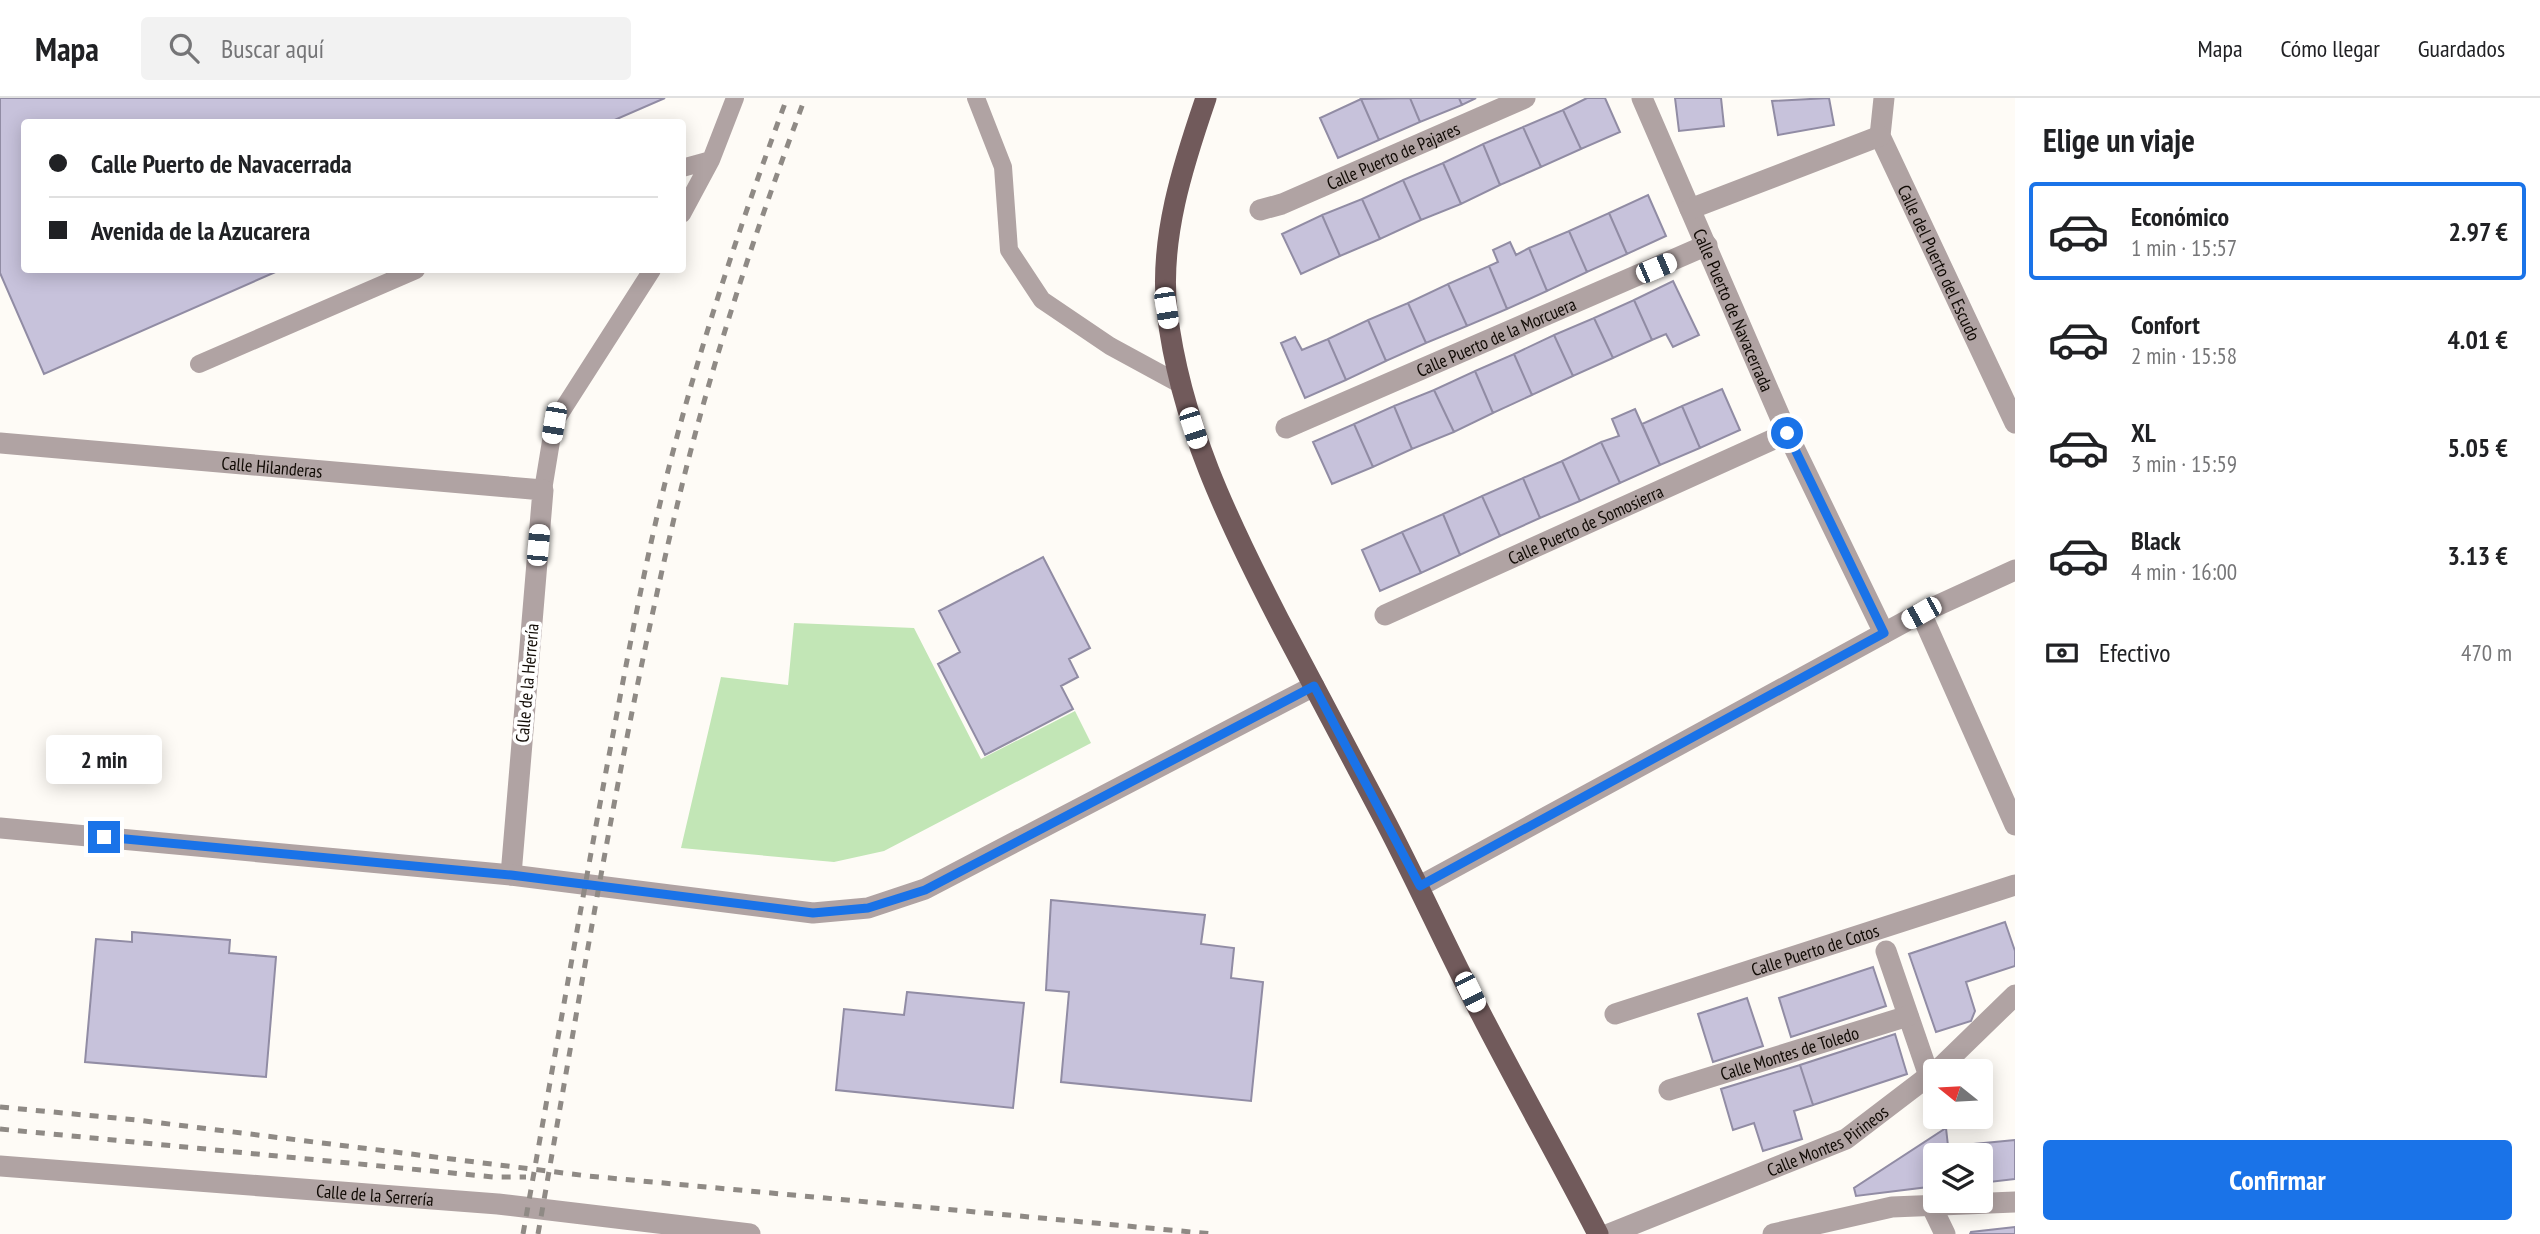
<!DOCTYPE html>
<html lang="es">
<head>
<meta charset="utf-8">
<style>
  :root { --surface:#fff; --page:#f2f2f2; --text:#202124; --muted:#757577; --line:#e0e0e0; --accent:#1a73e8 }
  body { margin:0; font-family:"PT Sans Narrow",sans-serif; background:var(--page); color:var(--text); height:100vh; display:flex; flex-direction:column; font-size:26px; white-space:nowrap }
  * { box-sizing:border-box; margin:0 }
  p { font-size:23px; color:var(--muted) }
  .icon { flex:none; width:38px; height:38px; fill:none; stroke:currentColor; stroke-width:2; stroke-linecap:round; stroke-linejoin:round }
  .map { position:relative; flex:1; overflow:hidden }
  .side { display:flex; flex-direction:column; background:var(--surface); width:525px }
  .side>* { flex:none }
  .hud { position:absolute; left:21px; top:21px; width:665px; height:154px; border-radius:7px; box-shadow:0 4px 18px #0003; display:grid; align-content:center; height:154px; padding:0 28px; background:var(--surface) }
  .needle { width:46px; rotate:288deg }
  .fabs { position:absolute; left:1923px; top:961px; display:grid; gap:14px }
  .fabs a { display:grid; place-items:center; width:70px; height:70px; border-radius:7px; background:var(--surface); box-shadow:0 4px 18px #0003; font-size:35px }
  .end { position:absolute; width:32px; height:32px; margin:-16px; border:9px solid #1a73e8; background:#fff; box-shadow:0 0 0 4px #fff }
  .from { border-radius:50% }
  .bubble { position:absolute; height:49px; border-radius:7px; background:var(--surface); box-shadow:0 4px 18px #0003; font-size:23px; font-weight:700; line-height:49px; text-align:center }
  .car { position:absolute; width:21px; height:42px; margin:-21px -10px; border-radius:9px; box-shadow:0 0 5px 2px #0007; background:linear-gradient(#fff 24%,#345 0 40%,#fff 0 76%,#345 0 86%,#fff 0) }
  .hud b { display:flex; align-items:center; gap:24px; height:66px; font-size:26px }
  .hud b+b { border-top:2px solid var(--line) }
  .hud i { width:18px; height:18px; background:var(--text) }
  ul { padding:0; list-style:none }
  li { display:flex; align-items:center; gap:21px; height:98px; margin:0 14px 10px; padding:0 14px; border:4px solid transparent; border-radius:7px }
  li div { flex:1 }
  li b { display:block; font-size:26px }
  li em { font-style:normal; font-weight:700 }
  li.selected { border-color:var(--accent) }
  li>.icon { width:63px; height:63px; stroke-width:1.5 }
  h2 { padding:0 28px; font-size:32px; line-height:84px }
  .pay { display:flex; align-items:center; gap:18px; height:77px; padding:0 28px; font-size:26px }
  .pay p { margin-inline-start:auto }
  .button { display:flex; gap:14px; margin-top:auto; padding:14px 28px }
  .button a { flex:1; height:80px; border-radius:7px; background:var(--accent); color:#fff; font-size:28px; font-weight:700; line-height:80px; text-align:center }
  header { display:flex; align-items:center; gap:42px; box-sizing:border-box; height:98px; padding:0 35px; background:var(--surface); border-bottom:2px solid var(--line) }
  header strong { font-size:33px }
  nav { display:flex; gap:38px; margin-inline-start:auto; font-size:24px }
  .search { width:490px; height:63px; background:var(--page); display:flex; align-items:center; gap:18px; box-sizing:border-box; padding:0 24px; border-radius:7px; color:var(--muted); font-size:26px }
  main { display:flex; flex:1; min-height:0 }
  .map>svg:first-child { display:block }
  .green { fill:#c2e6b6 }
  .building { fill:#c7c2db; stroke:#918ca4; stroke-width:2 }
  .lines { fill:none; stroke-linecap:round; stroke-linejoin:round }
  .lane { stroke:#b0a3a3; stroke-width:18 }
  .street { stroke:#b0a3a3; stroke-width:21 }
  .primary { stroke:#715a5b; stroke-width:21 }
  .rail { stroke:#8f8a85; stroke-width:5; stroke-dasharray:9 9; stroke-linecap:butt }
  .route { stroke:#1a73e8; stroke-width:9 }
  .labels { text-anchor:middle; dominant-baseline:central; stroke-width:7; stroke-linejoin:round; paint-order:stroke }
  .street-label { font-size:18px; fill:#100a04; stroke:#fff }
</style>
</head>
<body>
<header>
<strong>Mapa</strong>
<div class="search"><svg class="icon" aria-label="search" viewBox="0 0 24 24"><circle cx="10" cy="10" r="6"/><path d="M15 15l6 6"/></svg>Buscar aquí</div>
<nav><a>Mapa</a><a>Cómo llegar</a><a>Guardados</a></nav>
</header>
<main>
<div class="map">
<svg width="2015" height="1136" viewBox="0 0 2015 1136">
  <rect width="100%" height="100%" fill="#fefbf6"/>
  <path class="green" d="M794,525L914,530L981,661L1075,613L1091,645L884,753L834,764L681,750L721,579L788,587Z"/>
  <path class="building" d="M0,0H665L610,24H24V172H280L44,276L0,175Z
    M1410,0H1459L1462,7L1420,24Z
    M1410,0L1420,24L1379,42L1361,1Z
    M1459,0H1476L1462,7Z
    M1587,0H1605L1620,34L1581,51L1563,12Z
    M1675,0H1721L1724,28L1679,33Z
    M1829,0L1834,27L1778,37L1772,3Z
    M1361,1L1379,42L1338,60L1320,20Z
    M1563,12L1581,51L1541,69L1523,29Z
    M1523,29L1541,69L1500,87L1483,46Z
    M1483,46L1500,87L1461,106L1443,65Z
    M1443,65L1461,106L1421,122L1403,82Z
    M1403,82L1421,122L1380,141L1362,101Z
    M1648,97L1666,138L1627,156L1609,115Z
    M1362,101L1380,141L1340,158L1322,117Z
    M1609,115L1627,156L1587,174L1569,133Z
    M1322,117L1340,158L1301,176L1282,136Z
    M1569,133L1587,174L1547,193L1529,150Z
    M1510,144L1516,157L1529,150L1547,193L1507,211L1489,168L1498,164L1493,152Z
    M1489,168L1507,211L1467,228L1448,186Z
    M1673,183L1699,237L1673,249L1666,236L1652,242L1634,202Z
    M1448,186L1467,228L1426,245L1408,205Z
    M1634,202L1652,242L1613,260L1594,220Z
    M1408,205L1426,245L1386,263L1368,222Z
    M1594,220L1613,260L1573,278L1554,237Z
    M1368,222L1386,263L1346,282L1328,241Z
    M1554,237L1573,278L1532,297L1514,256Z
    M1295,239L1302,252L1328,241L1346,282L1305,300L1281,245Z
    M1514,256L1532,297L1493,315L1475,273Z
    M1475,273L1493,315L1454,334L1434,292Z
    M1722,291L1740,332L1700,350L1682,308Z
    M1434,292L1454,334L1412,351L1394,308Z
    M1394,308L1412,351L1373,369L1354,326Z
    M1682,308L1700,350L1660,367L1642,326Z
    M1635,311L1660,367L1620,385L1601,344L1619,338L1612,321Z
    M1354,326L1373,369L1332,386L1313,344Z
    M1601,344L1620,385L1580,403L1562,363Z
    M1562,363L1580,403L1540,420L1523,380Z
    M1523,380L1540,420L1500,438L1482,398Z
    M1482,398L1500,438L1460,457L1443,416Z
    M1443,416L1460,457L1421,475L1402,434Z
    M1402,434L1421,475L1380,493L1362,452Z
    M1043,459L1090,550L1069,561L1078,579L1061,588L1073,611L985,657L938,566L960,554L939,513Z
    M1051,802L1205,817L1201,846L1234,850L1231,880L1263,884L1251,1003L1061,984L1069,894L1046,892Z
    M2005,824L2015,853V868L1966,884L1975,913L1971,923L1936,934L1909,856Z
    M132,834L230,842L229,855L276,859L266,979L85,964L96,841L132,844Z
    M1873,869L1886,908L1791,939L1779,900Z
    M907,894L1024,905L1013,1010L836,992L844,911L904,917Z
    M1747,900L1763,948L1713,964L1698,916Z
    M1895,936L1907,976L1813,1007L1800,967Z
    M1800,967L1813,1007L1794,1013L1802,1041L1763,1053L1754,1025L1733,1032L1721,991Z
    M1946,1030L1949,1057H1936V1088L1856,1098L1854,1090Z
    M2015,1042V1081L1981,1085V1057H1965L1964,1047Z
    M2015,1129V1136H1970L1971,1134Z"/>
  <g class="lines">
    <path class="lane" d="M976,0L1003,69L1009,152L1042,202L1110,248L1178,285
      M711,62L735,0
      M682,70L711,62L682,116
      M199,266L416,172
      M543,392L554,325L652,172"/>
    <g class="street">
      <path id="s1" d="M1642,0L1787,335L1884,535"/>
      <path id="s2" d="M1884,0L1880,38L2015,325"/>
      <path d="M1690,111L1880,38"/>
      <path id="s3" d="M1260,112L1282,106L1525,0"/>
      <path id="s4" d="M1286,330L1707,147"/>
      <path id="s5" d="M0,345L543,392L511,777"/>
      <path d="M1921,515L2015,727"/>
      <path id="s6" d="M1385,517L1787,335"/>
      <path d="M0,730L511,777L813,815L868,810L925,791L1314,588"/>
      <path d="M1420,788L1921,515L2015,472"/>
      <path d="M1886,853L1929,978"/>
      <path id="s7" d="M1615,916L2015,787"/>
      <path id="s8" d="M1669,992L1908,918"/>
      <path id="s9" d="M0,1068L498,1106L750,1136"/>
      <path d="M1932,1109L1945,1136"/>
      <path id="s10" d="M1609,1136L1846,1041L1943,967L2015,897"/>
      <path d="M1773,1136L1892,1109L2015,1104"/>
    </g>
    <path class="primary" d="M1206,0C1183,67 1159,141 1167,213C1180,324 1228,423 1279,522C1313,586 1347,651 1381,715C1416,781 1446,849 1481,916C1519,990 1560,1062 1598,1136"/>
    <path class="rail" d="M0,1009L137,1022L588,1078L1213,1136
      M0,1031L493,1079H526
      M523,1136C551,980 578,824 607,668C626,568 644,467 669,369C701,244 742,121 787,0
      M538,1136C583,882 623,626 685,375C717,248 759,123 805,0"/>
  </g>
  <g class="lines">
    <path class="route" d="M104,739L511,777L813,815L868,810L925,792L1314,588L1420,788L1884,535L1787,335"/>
  </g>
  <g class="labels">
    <g class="street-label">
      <text stroke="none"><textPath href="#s3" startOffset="144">Calle Puerto de Pajares</textPath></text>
      <text stroke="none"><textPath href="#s2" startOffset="178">Calle del Puerto del Escudo</textPath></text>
      <text stroke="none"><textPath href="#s1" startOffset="231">Calle Puerto de Navacerrada</textPath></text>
      <text stroke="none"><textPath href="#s4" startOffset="229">Calle Puerto de la Morcuera</textPath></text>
      <text stroke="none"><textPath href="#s5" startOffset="273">Calle Hilanderas</textPath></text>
      <text stroke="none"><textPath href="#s6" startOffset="220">Calle Puerto de Somosierra</textPath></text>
      <text transform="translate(527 585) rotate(-85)">Calle de la Herrería</text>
      <text stroke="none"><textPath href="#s7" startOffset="210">Calle Puerto de Cotos</textPath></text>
      <text stroke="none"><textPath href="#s8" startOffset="126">Calle Montes de Toledo</textPath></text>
      <text stroke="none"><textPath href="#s10" startOffset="238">Calle Montes Pirineos</textPath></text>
      <text stroke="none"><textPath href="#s9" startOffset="376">Calle de la Serrería</textPath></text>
    </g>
  </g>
</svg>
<div class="fabs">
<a><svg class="needle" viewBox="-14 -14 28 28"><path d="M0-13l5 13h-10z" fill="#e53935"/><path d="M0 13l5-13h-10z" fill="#757577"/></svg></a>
<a><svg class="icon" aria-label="layers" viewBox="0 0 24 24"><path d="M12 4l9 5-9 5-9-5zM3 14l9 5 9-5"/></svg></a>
</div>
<i class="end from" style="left:1787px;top:335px"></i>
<i class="end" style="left:104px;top:739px"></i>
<div class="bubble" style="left:46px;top:637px;width:116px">2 min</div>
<i class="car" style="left:1656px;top:170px;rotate:67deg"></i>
<i class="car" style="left:1166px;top:210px;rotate:171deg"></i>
<i class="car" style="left:554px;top:325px;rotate:190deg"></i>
<i class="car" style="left:1193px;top:330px;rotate:162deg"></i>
<i class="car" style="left:538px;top:447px;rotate:5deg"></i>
<i class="car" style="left:1921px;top:515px;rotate:241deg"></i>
<i class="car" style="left:1470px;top:894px;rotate:154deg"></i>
<div class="hud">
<b><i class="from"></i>Calle Puerto de Navacerrada</b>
<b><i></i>Avenida de la Azucarera</b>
</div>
</div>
<section class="side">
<h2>Elige un viaje</h2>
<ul>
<li class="selected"><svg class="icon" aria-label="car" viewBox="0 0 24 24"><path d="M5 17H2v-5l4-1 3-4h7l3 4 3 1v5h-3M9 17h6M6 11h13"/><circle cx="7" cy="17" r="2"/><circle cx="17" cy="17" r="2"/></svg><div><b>Económico</b><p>1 min · 15:57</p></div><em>2.97 €</em></li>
<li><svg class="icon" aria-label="car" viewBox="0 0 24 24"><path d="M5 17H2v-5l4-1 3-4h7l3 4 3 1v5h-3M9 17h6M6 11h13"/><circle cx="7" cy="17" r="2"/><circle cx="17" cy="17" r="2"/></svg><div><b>Confort</b><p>2 min · 15:58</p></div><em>4.01 €</em></li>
<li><svg class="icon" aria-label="car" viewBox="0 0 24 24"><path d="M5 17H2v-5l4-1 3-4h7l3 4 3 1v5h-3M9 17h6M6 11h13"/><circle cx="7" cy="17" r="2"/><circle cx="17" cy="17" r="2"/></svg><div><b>XL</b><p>3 min · 15:59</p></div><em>5.05 €</em></li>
<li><svg class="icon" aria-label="car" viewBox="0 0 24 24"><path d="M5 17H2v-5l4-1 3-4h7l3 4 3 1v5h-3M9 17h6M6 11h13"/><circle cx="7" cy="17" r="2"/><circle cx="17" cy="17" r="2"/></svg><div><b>Black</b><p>4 min · 16:00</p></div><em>3.13 €</em></li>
</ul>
<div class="pay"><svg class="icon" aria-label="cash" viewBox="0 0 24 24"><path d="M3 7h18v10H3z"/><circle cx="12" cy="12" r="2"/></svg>Efectivo<p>470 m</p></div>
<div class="button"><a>Confirmar</a></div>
</section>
</main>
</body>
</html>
